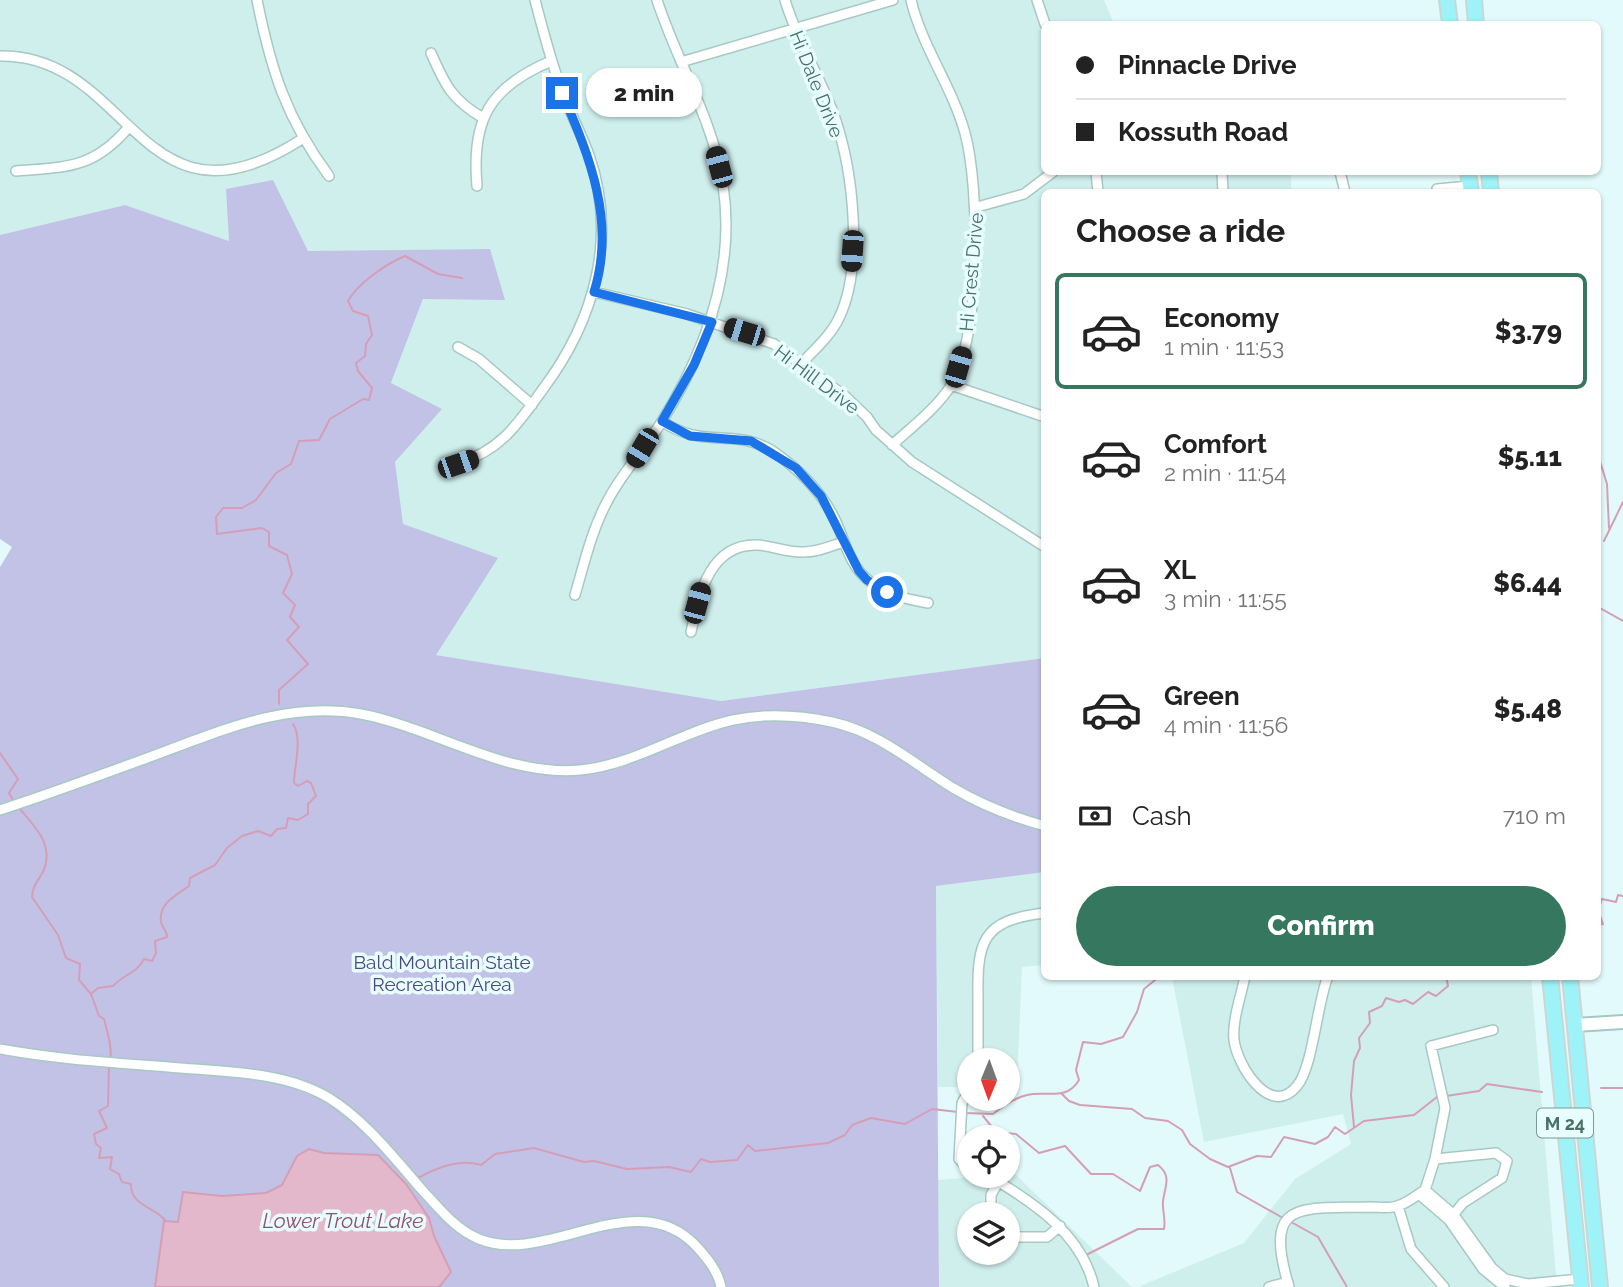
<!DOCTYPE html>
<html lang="en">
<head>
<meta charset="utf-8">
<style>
  :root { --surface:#fff; --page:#f6f6f6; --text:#222; --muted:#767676; --line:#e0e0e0; --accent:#35775f }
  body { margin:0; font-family:Raleway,sans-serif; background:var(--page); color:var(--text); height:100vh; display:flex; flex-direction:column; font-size:26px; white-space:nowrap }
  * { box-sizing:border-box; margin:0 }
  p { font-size:23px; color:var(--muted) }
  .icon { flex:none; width:38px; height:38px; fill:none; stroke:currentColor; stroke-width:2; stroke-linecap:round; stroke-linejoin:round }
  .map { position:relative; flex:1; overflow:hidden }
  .panel { position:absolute; left:1041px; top:189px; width:560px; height:791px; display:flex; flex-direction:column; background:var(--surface); border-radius:10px; box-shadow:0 2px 5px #0004 }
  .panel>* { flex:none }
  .top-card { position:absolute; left:1041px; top:21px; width:560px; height:154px; border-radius:10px; box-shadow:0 2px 5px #0004; display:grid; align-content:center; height:154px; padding:0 35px; background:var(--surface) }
  .needle { width:46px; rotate:181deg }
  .fabs { position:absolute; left:957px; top:1048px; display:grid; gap:14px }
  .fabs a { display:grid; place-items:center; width:63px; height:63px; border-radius:50%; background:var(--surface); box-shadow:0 2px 5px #0004; font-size:35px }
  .end { position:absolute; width:32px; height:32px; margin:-16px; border:9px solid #1a73e8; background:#fff; box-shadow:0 0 0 4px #fff }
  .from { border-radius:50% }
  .bubble { position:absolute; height:49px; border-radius:24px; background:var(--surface); box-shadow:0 2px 5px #0004; font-size:23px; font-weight:800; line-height:49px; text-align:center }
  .car { position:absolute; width:21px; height:42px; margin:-21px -10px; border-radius:9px; box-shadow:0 0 5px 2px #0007; background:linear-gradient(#222 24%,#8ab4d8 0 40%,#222 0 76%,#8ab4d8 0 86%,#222 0) }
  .top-card b { display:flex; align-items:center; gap:24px; height:66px; font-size:26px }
  .top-card b+b { border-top:2px solid var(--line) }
  .top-card i { width:18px; height:18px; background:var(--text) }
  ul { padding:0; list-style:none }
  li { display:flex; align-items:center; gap:21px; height:116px; margin:0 14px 10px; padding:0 21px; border:4px solid transparent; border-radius:10px }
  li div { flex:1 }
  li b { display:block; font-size:26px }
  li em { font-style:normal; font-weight:800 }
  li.selected { border-color:var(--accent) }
  li>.icon { width:63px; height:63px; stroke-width:1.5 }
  h2 { padding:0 35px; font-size:32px; line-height:84px }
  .pay { display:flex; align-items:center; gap:18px; height:77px; padding:0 35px; font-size:26px }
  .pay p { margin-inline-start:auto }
  .action { display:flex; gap:14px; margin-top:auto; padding:14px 35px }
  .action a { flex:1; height:80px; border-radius:42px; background:var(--accent); color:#fff; font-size:28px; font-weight:800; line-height:80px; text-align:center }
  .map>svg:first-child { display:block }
  .residential { fill:#cfefed; fill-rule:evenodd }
  .green { fill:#c2c2e7 }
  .water { fill:#e3b8cb; stroke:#d49fb6; stroke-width:2 }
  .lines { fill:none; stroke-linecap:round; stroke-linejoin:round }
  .stream { stroke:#d49fb6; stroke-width:2 }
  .street-casing { stroke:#a7c8c3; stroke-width:12 }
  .secondary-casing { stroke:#a3c9c3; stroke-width:16 }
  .primary-casing { stroke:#ccd7d5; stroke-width:18 }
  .street { stroke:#fff; stroke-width:9 }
  .secondary { stroke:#fff; stroke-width:12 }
  .primary { stroke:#9df3f7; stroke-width:14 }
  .route { stroke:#1a73e8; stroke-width:9 }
  .labels { text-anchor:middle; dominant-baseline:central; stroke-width:7; stroke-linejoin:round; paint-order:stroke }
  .shield { fill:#e8fefe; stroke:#799b95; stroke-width:2 }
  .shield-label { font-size:18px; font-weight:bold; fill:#4a7168 }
  .street-label { font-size:19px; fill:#4a7168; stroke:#e8fefe }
  .park-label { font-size:19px; fill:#4f4881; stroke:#e8fefe }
  .water-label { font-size:21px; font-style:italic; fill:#984e6d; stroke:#e8fefe }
</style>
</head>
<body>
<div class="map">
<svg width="1623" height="1287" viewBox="0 0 1623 1287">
  <rect width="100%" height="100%" fill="#e2fafb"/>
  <path class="residential" d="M0,0H1104L1114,24H1045V172H1291V192H1045V658L721,701L435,655L402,524L395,462L441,409L391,384L423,299L490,249L308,252L229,241L125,205L0,235Z
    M1045,872V965L1022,967L1017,1085L1008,1086V1060H970L969,1087H938L936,886Z
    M1172,977H1531L1557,1287H1138L1244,1243L1295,1179L1351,1144L1343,1114L1204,1142Z
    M1008,1174H1015L1132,1287H939L938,1180ZM970,1214H1008V1253H970Z"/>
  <path class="green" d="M273,180L308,251L490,249L505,300L423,299L391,383L442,409L395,462L403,524L498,558L436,655L721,701L1045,658V872L936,886L939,1287H0V567L12,547L0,539V235L125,205L229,241L226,189Z"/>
  <path class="water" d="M309,1149L324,1153L378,1155L406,1184L429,1218L434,1236L451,1272L439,1287H155L164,1221L178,1222L183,1192L222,1196L266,1193L282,1185L297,1156Z"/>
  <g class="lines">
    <path class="stream" d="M1449,172V173
      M1598,455L1607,484L1609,528
      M1604,541L1623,502
      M1598,553L1599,551
      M1598,607L1623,621
      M279,704V690L308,664L287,640L299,627L290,617L295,605L283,593L292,574L287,555L269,546V532L262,528L217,534L216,517L223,508H242L256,500L276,473L291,464L299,441L319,440L330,419L363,399L369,400L372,388L358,371L356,363L365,356L366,344L372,335L368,316L353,311L348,301C358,283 386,264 405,256L438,274L462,278
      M0,753L18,779L9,793L14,802
      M20,809C35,827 55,845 43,872C38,881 32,887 32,897L58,935L66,958L80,964L79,980L91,994L99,1016L104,1019C107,1031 113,1049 110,1060
      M1598,925L1603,924L1598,910L1602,899L1616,902L1618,895L1623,896
      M92,993L98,988L113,986C124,974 136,974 144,959L152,961L156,953L155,941L167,937C167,930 162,928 161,922C158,903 177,895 189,886L190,878L215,865L227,848L242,836L258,831L271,836L277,829L286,828L288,818L298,820L308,814V804L316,796L311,783L307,781L298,786L294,783C294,766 303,739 293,724
      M109,1066L108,1106L99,1111L107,1128L94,1134L96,1144L101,1148L99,1158L112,1157L110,1169L119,1174L122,1182L131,1184C130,1205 154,1207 165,1220
      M1601,1088H1623
      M1062,1094L1069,1101L1080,1105L1132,1109L1145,1118L1168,1121L1182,1130L1190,1144L1210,1159L1228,1167L1257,1156L1271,1157L1284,1137L1315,1144L1328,1137L1335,1127L1345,1134L1364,1121L1414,1115L1437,1097
      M1446,1096L1479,1091L1487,1084L1542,1092
      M964,1113L993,1114C1003,1106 1014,1098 1027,1095C1046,1090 1066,1102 1079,1080L1076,1070L1083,1042L1101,1044L1123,1037L1137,1012L1144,989L1160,976
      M983,1116L996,1132L1016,1134L1039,1153L1065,1146L1091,1174H1113L1140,1191L1150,1167L1158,1165C1172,1176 1165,1186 1163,1201C1162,1210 1166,1219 1164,1229H1138L1086,1255
      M1354,1127L1351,1095L1354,1061L1360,1048L1359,1038L1370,1023L1369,1012L1382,1006L1386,998L1399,1002L1405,1000L1413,1004L1428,992L1436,996L1448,986L1446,976
      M1230,1168L1237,1192L1283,1218
      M416,1179C436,1168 459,1158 481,1165L495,1154L534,1148L584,1162L594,1161L627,1169L669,1167L691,1172L701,1159L710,1162L737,1160L748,1145L755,1151L828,1143L845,1135L852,1125L871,1118L905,1124L932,1109L958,1112
      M1291,1222L1318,1237L1347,1287"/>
    <g class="street-casing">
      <path id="street" d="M257,0C271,70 286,118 329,176
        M785,0C797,41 821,78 835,118C853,171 864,266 839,318C831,335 815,349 802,363
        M1037,0L1045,24
        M431,53C445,85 452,100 483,118
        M0,56C132,54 140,244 302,139
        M681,62L893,0
        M16,171C66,167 93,169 128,128
        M1096,172L1098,192
        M1222,172L1223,192
        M1340,172L1345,192
        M477,186C471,119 490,87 551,61
        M1438,192L1437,189L1470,186
        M977,207L1024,194L1053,172
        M594,292L687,314L774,344L845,396L867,417L876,430L912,462L1045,547
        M458,347L479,359L532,405
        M951,385L1045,417
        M662,421C702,450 737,427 774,452C801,471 824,494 837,524C846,545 850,565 868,580C885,595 907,599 928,603
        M892,445C912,427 938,407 952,384C981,334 980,189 965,133C952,86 922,47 911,0
        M458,464C502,449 517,425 543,389C594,321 618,238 589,155C581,133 570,113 562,91C551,62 543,31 535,0
        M575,595C584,564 592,529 608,500C622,473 643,451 659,426C704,355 736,271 723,185C713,119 677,62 657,0
        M691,632C699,595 709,543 758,545C772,546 786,552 801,552C816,553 830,546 844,542
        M0,810C49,794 98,776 147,758C216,733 285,700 361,714C434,728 505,777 580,770C634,765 680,732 733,720C766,713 799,715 832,722C878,732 913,763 953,788C982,805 1012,817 1045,826
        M1245,976C1241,997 1232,1020 1234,1040C1237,1065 1270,1119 1297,1086C1313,1067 1317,1003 1328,976
        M0,1049C60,1060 119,1063 180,1068C229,1072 286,1072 329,1098C366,1121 394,1158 423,1191C440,1209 456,1230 479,1239C547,1267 637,1181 697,1247C707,1258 718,1271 721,1287
        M978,1060C978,1040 978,1020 978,1000C977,942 981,920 1045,913
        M970,1088L962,1103L959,1159L970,1171
        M1435,1159L1496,1153L1507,1161L1502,1178L1463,1203L1449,1220
        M989,1176C1033,1202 1082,1234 1094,1287
        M1425,1190L1435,1159L1445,1108L1431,1046L1493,1030
        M1425,1190L1454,1215L1492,1268L1505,1279L1528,1284L1580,1279
        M1419,1194L1449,1220L1483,1269L1505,1287
        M1398,1206L1411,1249L1444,1287
        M991,1214V1195L998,1182
        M1008,1237H1047L1060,1226
        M1269,1287L1288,1282
        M1289,1287C1263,1199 1298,1209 1370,1207C1379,1207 1389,1209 1397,1206C1406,1204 1417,1195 1425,1190"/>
    </g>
    <g class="secondary-casing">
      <path id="secondary" d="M1575,1025L1623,1022"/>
    </g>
    <g class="primary-casing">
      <path id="primary" d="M1447,0L1450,24
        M1474,0L1476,24
        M1468,172L1471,192
        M1489,172L1491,192
        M1550,976L1581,1287
        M1570,976L1600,1287"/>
    </g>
    <use href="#street" class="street"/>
    <use href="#secondary" class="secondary"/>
    <use href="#primary" class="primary"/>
  </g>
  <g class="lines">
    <path class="route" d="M562,93C590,157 616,222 594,292L712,322L694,365L662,421L690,436L751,441L796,468L821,496L859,571L867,580L887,592"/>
  </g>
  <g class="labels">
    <rect class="shield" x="1537" y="1108.5" width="56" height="29" rx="5"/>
    <g class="shield-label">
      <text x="1565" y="1123">M 24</text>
    </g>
    <g class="street-label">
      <text transform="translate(817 84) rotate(68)">Hi Dale Drive</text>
      <text transform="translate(971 272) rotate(-85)">Hi Crest Drive</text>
      <text transform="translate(817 379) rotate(37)">Hi Hill Drive</text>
    </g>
    <g class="park-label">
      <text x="442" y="962">Bald Mountain State<tspan x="442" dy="22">Recreation Area</tspan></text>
    </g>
    <g class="water-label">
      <text x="343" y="1220">Lower Trout Lake</text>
    </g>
  </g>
</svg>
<div class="fabs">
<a><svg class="needle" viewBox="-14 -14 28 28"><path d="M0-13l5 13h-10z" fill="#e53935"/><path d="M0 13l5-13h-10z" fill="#767676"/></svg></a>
<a><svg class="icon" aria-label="locate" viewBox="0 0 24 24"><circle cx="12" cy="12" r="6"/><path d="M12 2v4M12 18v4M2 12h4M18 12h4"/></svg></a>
<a><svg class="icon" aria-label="layers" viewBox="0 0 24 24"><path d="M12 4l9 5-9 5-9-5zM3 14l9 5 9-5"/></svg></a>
</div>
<i class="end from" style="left:887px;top:592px"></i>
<i class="end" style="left:562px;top:93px"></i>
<div class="bubble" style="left:586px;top:68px;width:116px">2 min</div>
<i class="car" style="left:719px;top:167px;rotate:345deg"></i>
<i class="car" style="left:852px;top:251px;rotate:184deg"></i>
<i class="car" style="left:744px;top:332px;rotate:287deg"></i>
<i class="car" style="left:958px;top:367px;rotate:16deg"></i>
<i class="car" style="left:642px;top:448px;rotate:211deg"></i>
<i class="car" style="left:458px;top:464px;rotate:71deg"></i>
<i class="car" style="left:697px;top:603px;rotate:15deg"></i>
<div class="top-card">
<b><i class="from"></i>Pinnacle Drive</b>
<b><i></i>Kossuth Road</b>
</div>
<section class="panel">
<h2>Choose a ride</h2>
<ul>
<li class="selected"><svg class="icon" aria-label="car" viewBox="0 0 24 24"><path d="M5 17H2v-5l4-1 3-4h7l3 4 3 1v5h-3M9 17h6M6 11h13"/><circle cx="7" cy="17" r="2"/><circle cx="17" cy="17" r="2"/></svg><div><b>Economy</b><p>1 min · 11:53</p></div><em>$3.79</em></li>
<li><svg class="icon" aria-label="car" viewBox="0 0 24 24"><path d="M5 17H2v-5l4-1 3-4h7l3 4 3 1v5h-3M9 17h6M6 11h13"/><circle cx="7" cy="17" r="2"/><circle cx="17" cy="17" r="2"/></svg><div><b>Comfort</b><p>2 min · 11:54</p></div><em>$5.11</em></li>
<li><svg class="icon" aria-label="car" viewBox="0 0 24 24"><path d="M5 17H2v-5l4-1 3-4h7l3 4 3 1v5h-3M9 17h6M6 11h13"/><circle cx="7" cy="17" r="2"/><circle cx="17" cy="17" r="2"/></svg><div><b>XL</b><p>3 min · 11:55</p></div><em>$6.44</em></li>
<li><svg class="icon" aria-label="car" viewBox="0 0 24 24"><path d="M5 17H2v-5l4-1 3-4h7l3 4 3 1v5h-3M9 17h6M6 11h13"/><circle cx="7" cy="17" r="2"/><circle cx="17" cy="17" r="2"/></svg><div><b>Green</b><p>4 min · 11:56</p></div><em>$5.48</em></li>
</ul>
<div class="pay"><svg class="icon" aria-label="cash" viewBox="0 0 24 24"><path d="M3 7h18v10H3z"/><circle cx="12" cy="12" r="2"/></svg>Cash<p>710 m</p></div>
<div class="action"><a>Confirm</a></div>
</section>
</div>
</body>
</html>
